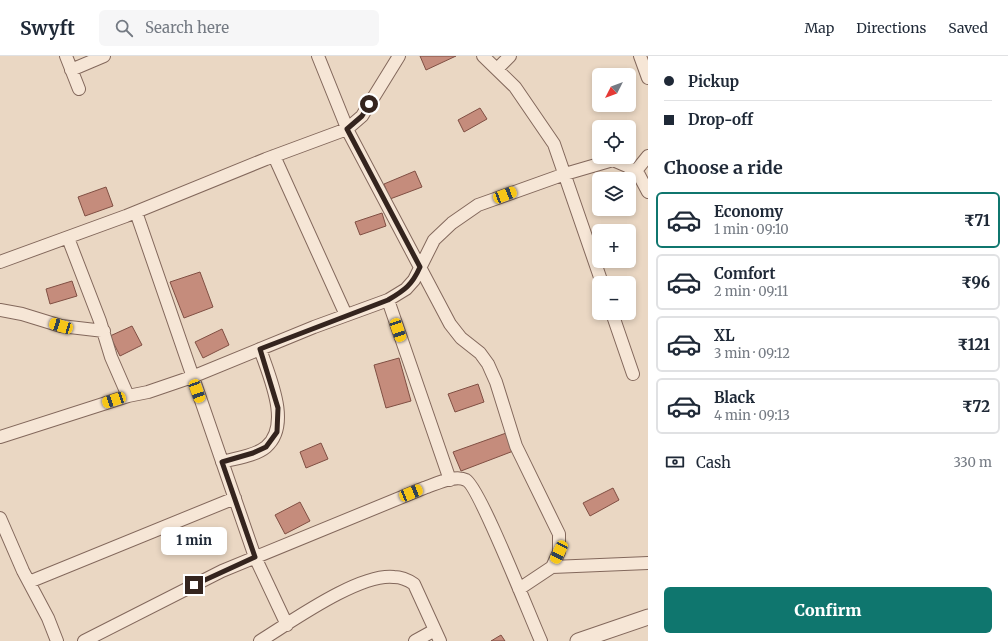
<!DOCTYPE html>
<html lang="en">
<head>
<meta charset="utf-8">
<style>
  :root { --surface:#fff; --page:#f6f6f7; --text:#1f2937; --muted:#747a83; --line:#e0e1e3; --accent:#0f766e }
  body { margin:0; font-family:Merriweather,serif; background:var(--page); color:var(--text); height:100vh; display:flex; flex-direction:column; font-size:15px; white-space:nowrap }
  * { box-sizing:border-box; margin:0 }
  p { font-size:13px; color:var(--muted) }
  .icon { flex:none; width:22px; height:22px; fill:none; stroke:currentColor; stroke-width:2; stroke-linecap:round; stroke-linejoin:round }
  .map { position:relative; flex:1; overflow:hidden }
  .sheet { display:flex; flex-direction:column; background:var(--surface); width:360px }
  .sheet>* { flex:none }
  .banner { display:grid; align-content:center; height:88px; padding:0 16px; background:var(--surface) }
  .needle { width:26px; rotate:228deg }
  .tools { position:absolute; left:592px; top:12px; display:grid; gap:8px }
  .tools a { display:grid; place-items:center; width:44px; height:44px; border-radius:6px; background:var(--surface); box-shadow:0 2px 6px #0003; font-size:20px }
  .end { position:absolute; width:18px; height:18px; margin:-9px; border:5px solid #34241e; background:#fff; box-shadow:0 0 0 2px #fff }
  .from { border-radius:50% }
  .bubble { position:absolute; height:28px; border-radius:6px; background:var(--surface); box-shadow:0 2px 6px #0003; font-size:13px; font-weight:800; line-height:28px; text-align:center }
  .car { position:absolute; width:12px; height:24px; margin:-12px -6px; border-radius:5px; box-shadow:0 0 3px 1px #0007; background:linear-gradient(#f5c518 24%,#345 0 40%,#f5c518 0 76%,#345 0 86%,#f5c518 0) }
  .banner b { display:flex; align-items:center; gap:14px; height:38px; font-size:15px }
  .banner b+b { border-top:1px solid var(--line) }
  .banner i { width:10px; height:10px; background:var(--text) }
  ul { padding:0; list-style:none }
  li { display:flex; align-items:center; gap:12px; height:56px; margin:0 8px 6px; padding:0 8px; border:2px solid var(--line); border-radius:6px }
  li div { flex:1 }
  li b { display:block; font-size:15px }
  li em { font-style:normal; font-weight:800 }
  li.active { border-color:var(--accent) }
  li>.icon { width:36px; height:36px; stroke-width:1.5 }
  h2 { padding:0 16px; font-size:18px; line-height:48px }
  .pay { display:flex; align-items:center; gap:10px; height:44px; padding:0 16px; font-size:15px }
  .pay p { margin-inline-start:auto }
  .cta { display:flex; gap:8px; margin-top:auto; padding:8px 16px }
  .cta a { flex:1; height:46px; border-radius:6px; background:var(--accent); color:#fff; font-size:16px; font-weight:800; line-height:46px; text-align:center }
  header { display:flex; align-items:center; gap:24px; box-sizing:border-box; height:56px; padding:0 20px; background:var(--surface); border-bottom:1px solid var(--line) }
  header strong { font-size:19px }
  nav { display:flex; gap:22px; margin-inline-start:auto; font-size:14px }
  .search { width:280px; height:36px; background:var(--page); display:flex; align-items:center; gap:10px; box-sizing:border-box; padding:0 14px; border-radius:6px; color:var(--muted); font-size:15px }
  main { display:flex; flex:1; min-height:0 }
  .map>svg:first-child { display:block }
  .building { fill:#c58c7c; stroke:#804f43 }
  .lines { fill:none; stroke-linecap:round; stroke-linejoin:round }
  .minor-casing { stroke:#83685c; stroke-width:14 }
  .tertiary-casing { stroke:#83685c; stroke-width:17 }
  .minor { stroke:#f6e6d6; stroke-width:12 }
  .tertiary { stroke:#f6e6d6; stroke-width:15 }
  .route { stroke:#34241e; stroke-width:5 }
</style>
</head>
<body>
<header>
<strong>Swyft</strong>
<div class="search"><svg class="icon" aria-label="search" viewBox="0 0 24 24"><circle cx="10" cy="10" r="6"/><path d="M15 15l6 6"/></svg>Search here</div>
<nav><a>Map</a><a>Directions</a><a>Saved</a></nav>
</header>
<main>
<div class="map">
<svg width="648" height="585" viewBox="0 0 648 585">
  <rect width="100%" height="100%" fill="#ead7c3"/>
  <path class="building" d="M420,0H456L426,14Z
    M480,52L487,63L464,76L458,64Z
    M415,115L422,131L390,143L384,128Z
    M106,131L113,150L85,160L78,141Z
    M382,157L386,170L360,179L355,166Z
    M200,216L213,251L184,262L170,226Z
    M72,225L77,240L50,248L46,233Z
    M132,270L142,289L120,300L110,280Z
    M222,273L229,289L203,302L195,286Z
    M399,302L411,345L386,352L374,309Z
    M478,328L484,346L455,356L448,338Z
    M509,376L516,394L461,415L453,396Z
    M321,387L328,403L306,412L300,396Z
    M613,432L619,444L590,460L583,447Z
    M300,446L310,465L285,478L275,459Z
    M501,579L505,585H491Z"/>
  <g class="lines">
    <g class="minor-casing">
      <path id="minor" d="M66,0L79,33
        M318,0L349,77L450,268L461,282L480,297L488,308L496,326L516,390L559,478V496L552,511L519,533
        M483,0L515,31L554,88L602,227
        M640,0L648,22
        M498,12L510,0
        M71,14L104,0
        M274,100L346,259
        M635,116L648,100
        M136,156L255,501L287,569
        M68,182L100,265L111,301L128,340
        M0,206L126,160L266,103L347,73L362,60L399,0
        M388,244L450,424
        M0,254L22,258L61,270L104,275
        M612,257L633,318
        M0,381L128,340L148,336L192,321L314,271L388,244L406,233L414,224L434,184L452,167L478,149L565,118L613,104L627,110L639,119L648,136
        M222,406C236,402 255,400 266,391C292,369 269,320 260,293
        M0,462L23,515L48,562L57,585
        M552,511L648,507
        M29,526L235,442
        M84,585L222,515L424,432C436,428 455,418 466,424C479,430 531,563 541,585
        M260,585C291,566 359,517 394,521C402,521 408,524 414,528L440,585
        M415,585L435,574"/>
    </g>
    <g class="tertiary-casing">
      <path id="tertiary" d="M578,585L648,561"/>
    </g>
    <use href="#minor" class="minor"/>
    <use href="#tertiary" class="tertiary"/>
  </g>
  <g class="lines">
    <path class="route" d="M194,529L255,501L222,406L253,397L266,391L277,376L278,352L260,293L388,244C405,234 412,229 420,211L347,73L362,60L369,48"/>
  </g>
</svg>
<div class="tools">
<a><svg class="needle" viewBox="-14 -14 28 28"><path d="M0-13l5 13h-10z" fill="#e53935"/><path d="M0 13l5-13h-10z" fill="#747a83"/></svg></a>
<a><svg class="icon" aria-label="locate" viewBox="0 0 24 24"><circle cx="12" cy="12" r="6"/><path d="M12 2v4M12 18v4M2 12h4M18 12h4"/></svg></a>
<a><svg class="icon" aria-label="layers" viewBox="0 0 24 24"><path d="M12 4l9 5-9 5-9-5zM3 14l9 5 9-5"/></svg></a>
<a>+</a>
<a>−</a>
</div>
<i class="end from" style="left:369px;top:48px"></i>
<i class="end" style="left:194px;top:529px"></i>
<div class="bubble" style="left:161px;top:471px;width:66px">1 min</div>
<i class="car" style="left:505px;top:139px;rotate:69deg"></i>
<i class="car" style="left:61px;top:270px;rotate:287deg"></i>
<i class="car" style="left:398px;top:274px;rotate:161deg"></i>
<i class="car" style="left:197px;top:335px;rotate:160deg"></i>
<i class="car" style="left:114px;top:344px;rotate:252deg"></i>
<i class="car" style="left:411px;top:437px;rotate:68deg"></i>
<i class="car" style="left:559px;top:496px;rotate:206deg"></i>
</div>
<section class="sheet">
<div class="banner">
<b><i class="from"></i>Pickup</b>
<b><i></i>Drop-off</b>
</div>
<h2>Choose a ride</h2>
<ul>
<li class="active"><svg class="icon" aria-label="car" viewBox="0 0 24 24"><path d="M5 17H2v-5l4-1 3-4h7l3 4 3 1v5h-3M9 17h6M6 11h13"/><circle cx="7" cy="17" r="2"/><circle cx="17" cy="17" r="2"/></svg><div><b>Economy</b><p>1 min · 09:10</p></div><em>₹71</em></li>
<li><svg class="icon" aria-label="car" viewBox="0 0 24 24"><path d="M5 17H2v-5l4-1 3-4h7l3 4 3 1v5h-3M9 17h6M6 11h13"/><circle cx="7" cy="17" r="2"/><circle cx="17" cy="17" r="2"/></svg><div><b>Comfort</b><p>2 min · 09:11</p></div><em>₹96</em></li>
<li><svg class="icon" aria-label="car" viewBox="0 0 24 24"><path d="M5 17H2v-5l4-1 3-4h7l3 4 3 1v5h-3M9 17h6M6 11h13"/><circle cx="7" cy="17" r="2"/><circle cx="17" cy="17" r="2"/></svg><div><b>XL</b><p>3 min · 09:12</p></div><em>₹121</em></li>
<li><svg class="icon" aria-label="car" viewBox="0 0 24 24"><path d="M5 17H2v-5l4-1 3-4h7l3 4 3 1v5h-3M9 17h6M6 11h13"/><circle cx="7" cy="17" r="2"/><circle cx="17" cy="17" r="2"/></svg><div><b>Black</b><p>4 min · 09:13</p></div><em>₹72</em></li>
</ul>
<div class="pay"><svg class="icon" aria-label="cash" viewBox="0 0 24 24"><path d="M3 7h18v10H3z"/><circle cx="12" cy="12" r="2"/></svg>Cash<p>330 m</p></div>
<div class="cta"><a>Confirm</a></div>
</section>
</main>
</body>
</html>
